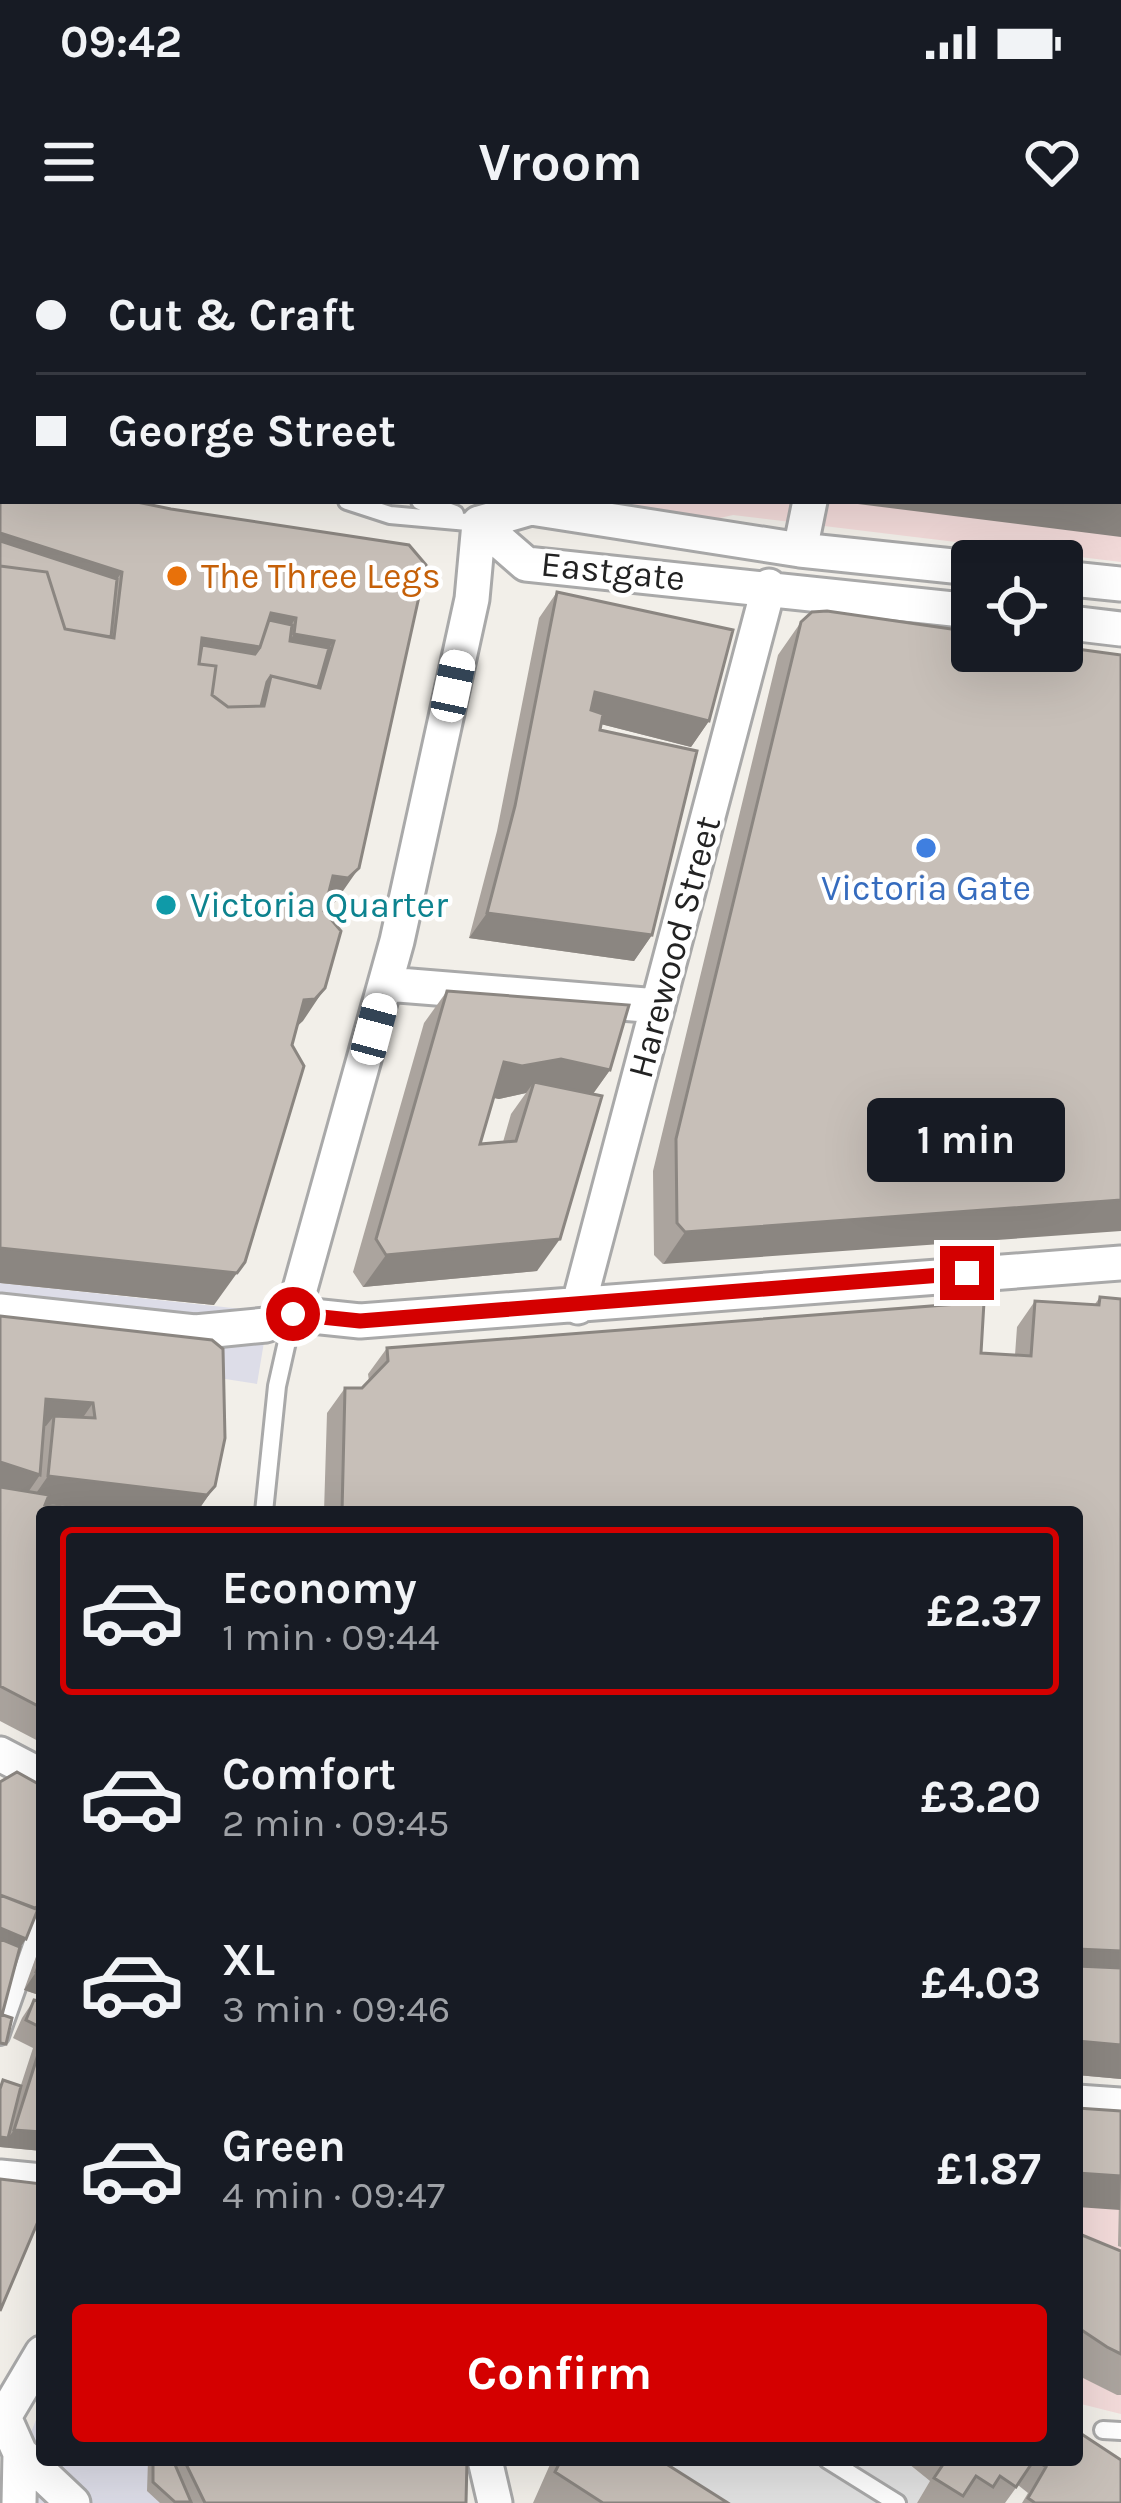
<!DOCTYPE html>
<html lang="en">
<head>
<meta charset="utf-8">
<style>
  :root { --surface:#171b24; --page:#20242c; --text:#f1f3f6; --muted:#9ea1a6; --line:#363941; --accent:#d40000 }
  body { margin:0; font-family:Karla,sans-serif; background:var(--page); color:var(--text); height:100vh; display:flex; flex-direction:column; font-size:45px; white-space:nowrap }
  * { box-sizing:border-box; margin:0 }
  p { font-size:39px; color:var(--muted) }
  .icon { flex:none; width:66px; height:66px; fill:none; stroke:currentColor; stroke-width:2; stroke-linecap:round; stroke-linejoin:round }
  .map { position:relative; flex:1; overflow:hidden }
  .details { position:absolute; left:36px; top:1266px; width:1047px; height:960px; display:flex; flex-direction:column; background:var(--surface); border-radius:12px; box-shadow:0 12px 48px #0002 }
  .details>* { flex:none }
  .guide { position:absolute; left:0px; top:0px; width:1122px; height:264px; box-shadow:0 12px 48px #0002; display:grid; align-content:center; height:264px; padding:0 36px; background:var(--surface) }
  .fabs { position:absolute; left:951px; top:300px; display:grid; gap:24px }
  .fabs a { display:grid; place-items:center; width:132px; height:132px; border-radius:12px; background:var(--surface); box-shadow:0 12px 48px #0002; font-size:60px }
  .end { position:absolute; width:54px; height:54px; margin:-27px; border:15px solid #d40000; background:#fff; box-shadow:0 0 0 6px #fff }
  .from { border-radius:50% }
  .bubble { position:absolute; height:84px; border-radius:12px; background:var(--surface); box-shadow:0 12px 48px #0002; font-size:39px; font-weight:700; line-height:84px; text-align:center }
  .car { position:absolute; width:36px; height:72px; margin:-36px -18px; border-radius:15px; box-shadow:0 0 9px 3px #0007; background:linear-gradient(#fff 24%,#345 0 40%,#fff 0 76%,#345 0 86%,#fff 0) }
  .guide b { display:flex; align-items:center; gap:42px; height:114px; font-size:45px }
  .guide b+b { border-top:3px solid var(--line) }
  .guide i { width:30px; height:30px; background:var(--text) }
  ul { padding:21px 0 0; list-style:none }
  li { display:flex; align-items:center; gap:36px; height:168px; margin:0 24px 18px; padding:0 12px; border:6px solid transparent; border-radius:12px }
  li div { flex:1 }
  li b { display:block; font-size:45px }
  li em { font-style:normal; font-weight:700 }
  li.selected { border-color:var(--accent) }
  li>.icon { width:108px; height:108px; stroke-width:1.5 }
  .action { display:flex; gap:24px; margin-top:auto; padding:24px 36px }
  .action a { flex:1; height:138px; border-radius:12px; background:var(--accent); color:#fff; font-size:48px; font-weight:700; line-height:138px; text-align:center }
  .status { display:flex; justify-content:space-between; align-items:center; height:84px; padding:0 60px; background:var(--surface); direction:ltr }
  .status svg { height:33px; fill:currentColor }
  header { display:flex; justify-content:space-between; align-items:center; height:156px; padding:0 36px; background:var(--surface); font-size:54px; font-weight:700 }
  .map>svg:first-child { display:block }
  .commercial { fill:#f2dad9 }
  .parking { fill:#e2e2e2 }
  .plaza { fill:#dddde8 }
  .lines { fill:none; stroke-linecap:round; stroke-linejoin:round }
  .lane-casing { stroke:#a9a9a9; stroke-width:22 }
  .street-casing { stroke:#a9a9a9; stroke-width:39 }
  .secondary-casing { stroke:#707d05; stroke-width:54 }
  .lane { stroke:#fff; stroke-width:16 }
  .street { stroke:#fff; stroke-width:33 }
  .secondary { stroke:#f7fabf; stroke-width:48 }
  .wall { fill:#aba49e; fill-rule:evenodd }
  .shaded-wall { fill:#8b8681 }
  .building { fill:#c7bfb8; stroke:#8b8681; stroke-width:3; fill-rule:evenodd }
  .route { stroke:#d40000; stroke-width:15 }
  .food-dot { fill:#e8710a; stroke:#fff; stroke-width:4.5 }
  .shop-dot { fill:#3f7fe0; stroke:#fff; stroke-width:4.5 }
  .culture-dot { fill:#0f9aa8; stroke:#fff; stroke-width:4.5 }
  .labels { text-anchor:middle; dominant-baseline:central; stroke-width:9; stroke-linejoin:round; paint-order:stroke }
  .street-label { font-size:36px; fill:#222; stroke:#fff }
  .food-label { font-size:36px; fill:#c56008; stroke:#fff; text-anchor:start }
  .shop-label { font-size:36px; fill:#366cbe; stroke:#fff }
  .culture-label { font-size:36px; fill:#0d838f; stroke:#fff; text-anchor:start }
</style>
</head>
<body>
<div class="status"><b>09:42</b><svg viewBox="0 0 49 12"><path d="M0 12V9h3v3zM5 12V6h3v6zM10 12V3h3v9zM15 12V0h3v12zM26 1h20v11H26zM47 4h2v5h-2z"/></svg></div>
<header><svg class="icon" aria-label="menu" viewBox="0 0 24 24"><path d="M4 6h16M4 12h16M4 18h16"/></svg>Vroom<svg class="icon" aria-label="heart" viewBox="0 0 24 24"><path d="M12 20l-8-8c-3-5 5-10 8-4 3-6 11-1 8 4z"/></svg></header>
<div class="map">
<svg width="1121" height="2263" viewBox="0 0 1121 2263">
  <rect width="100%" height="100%" fill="#f2efe9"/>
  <path class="commercial" d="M1121,178V322L733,275L707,281L629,270L614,261H1119Z
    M1077,1882L1121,1885V2174L1077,2163Z"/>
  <path class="parking" d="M888,0H1121V130L1119,3Z
    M587,2220H904L930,2241L917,2263H654Z"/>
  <path class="plaza" d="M0,1043L269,1072L257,1144L0,1104Z
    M42,2165V2220H164L180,2263H30L27,2202Z"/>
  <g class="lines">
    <g class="lane-casing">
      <path id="lane" d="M485,3V0
        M532,3V0
        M0,197H3
        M0,237L3,220
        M347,261L390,275L479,283
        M420,261L455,274
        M264,1272L277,1146L293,1075
        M0,1796L42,1677
        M1103,2190L1121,2191
        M828,2220L897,2263"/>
    </g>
    <g class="street-casing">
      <path id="street" d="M479,283L526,324L972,371
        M479,283L531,268L800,310L972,328
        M800,310L810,261
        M1062,338L1121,344
        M1062,382L1121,389
        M386,744L658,766
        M578,1067L769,346
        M0,1071L195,1092L266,1085L293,1074L360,1081L1121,1023
        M293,1074L397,701L472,359L479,283
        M0,1514L42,1536
        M1077,1862L1121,1865
        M0,1937L42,1941
        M20,2213L73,2263
        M485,2220L495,2263
        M19,2263L20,2213L4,2177L42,2113"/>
    </g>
    <g class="secondary-casing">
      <path id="secondary" d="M847,3L848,0"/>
    </g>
    <use href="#lane" class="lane"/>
    <use href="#street" class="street"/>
    <use href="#secondary" class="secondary"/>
  </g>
  <path class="wall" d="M359,0H461V3H358Z
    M585,0H650L648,3H588Z
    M0,233L171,269L409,305L336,661L324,670L325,748L297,787L214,1065L0,1043Z
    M557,352L709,481L691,507L601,484L600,490L652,695L634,721L469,698L497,591L539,378Z
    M801,382L972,411L1121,415L663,1024L654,1015L653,931L778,415Z
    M447,751L610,830L593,854L537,1031L363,1047L353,1032L424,783ZM526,853L511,874L503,902L480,904L494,858L499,859Z
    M1100,1057L1121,1059V1839L1077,1835V1272H324L327,1173L345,1148H362L369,1141L368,1134L387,1108L1015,1115L1017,1087L1035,1061L1095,1064Z
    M0,1076L215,1246L197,1272H117L46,1263L42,1272V1503L0,1481Z
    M42,1700V1756L24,1750Z
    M34,1760L42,1762V1911L0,1907V1845L3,1840L20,1848L33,1808L13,1798L22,1778Z
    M1121,1871V2007L1118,2006Z
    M1077,1993L1121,2011V2155H1117L1077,2135Z
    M148,2220H467L466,2263H160L147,2251Z
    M552,2220H660L728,2263H533Z
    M904,2220H1077L1121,2263H1022L1028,2253L1018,2245L1005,2263H917L930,2241Z"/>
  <path class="shaded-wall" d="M0,86H3V115H0Z
    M852,261H1121V297L850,263Z
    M0,293L122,332L99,365L0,333Z
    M271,373L296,378L273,411L237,440L193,459L202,398Z
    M294,394L334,401L311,434L272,427Z
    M595,452L709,481L691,507L577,478Z
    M359,628L336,661L326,671L310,668L333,636Z
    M487,673L652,695L634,721L469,698Z
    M325,748L303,781L292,791L304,760Z
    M561,819L610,830L587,862L534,842L526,853L499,859L481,855L504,822Z
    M1121,960V991L663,1024L685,992Z
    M560,999L537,1031L363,1047L386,1015Z
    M0,1008L245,1022L214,1065L0,1043Z
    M46,1159L93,1163L75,1189L54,1176L46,1186L28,1185Z
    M0,1222L40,1235L22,1261L0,1254Z
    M48,1236L215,1246L197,1272H117L30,1262Z
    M0,1688L26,1699L8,1725L0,1722Z
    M1077,1709L1121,1711V1737L1077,1736Z
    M36,1732L42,1734V1756L24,1750Z
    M1077,1801L1121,1805V1839L1077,1835Z
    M14,1890L42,1892V1911L0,1907V1897L8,1898Z
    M1077,1933L1121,1936L1120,1970L1077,1967Z"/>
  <path class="building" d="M0,0H155L154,3H3V86H0Z
    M385,0H461V3H385Z
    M624,0H649L641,3Z
    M1119,146L1121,147V261H1119Z
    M0,233H3V261H132L171,269L409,305L426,325L359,628L348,638L333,636L324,671L341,691L325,748L315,759L304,760L292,805L304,826L245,1022L237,1033L0,1008V326L47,332L65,389L114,398L122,332L0,293ZM271,373L296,378L294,394L334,401L320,448L271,436L264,466L228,467L212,455L216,426L199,424L202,398L260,407Z
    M0,301L117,339L111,397L65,389L47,332L0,326Z
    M557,352L733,390L709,481L595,452L591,470L603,474L600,490L697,511L652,695L487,673L515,566Z
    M827,371L972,392V411H1062V407L1121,415V960L685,992L677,983L676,899L801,382L812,372Z
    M269,380L292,385L290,401L329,408L318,447L271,436L267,442L261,466L228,467L212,455L216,426L199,424L202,405L255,414L260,407Z
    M447,751L629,765L610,830L561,819L522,826L504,822L480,904L516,901L534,842L602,856L560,999L386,1015L376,999Z
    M1100,1057L1121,1059V1711L1077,1709V1272H342L345,1148H362L388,1121L387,1108L984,1062L981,1113L1031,1116L1035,1061L1099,1065Z
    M0,1076L212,1100L223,1109L225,1198L215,1246L207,1255L48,1236L54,1176L95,1178L93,1163L46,1159L40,1235L0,1222Z
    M0,1247L49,1255L45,1265L116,1272H42V1468L0,1446Z
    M17,1532L42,1546V1655L36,1669L0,1655V1542Z
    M0,1655L38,1669L26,1699L0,1688Z
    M0,1699L20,1707L2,1775L0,1774Z
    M42,1716V1734L36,1732Z
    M1077,1726L1121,1728V1805L1077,1801Z
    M34,1760L42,1762V1788L26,1780Z
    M0,1774L12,1778L6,1804L0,1803Z
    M42,1802V1892L14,1890Z
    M3,1840L21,1846L8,1898L0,1897V1849Z
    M1077,1868L1121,1871V1936L1077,1933Z
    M0,1939L42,1944V1972L0,2071Z
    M1077,1993L1121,2011V2114L1107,2107L1077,2087Z
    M1077,2191L1121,2220V2263H1035L1028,2258L1046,2227L1036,2220H1077Z
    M153,2220H173L191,2262H175L153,2242Z
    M184,2220H467L466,2263H205Z
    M561,2220H660L728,2263H603L555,2232Z
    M946,2220H1034L1016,2247L1000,2236L993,2247L976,2236L963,2256L934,2238Z"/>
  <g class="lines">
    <path class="route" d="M293,1074L360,1081L967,1033"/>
  </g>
  <circle class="food-dot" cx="177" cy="336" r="12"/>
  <circle class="shop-dot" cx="926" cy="608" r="12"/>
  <circle class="culture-dot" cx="166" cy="665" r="12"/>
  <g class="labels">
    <g class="street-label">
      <text transform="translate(613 331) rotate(6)">Eastgate</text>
      <text transform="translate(674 707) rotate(-75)">Harewood Street</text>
    </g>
    <g class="food-label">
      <text x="201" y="336">The Three Legs</text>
    </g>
    <g class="shop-label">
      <text x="926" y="648">Victoria Gate</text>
    </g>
    <g class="culture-label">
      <text x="190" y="665">Victoria Quarter</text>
    </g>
  </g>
</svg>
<div class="fabs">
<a><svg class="icon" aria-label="locate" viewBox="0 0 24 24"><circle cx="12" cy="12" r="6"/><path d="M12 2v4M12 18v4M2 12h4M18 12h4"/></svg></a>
</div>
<i class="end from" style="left:293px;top:1074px"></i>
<i class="end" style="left:967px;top:1033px"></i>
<div class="bubble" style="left:867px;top:858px;width:198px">1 min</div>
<i class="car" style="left:453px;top:446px;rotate:12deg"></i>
<i class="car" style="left:374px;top:789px;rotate:15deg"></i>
<div class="guide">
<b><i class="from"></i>Cut &amp; Craft</b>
<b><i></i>George Street</b>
</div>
<section class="details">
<ul>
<li class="selected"><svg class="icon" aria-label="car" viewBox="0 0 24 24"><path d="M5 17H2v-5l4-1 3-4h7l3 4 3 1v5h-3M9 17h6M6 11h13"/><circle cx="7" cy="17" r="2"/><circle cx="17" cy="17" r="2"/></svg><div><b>Economy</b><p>1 min · 09:44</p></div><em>£2.37</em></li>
<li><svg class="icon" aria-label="car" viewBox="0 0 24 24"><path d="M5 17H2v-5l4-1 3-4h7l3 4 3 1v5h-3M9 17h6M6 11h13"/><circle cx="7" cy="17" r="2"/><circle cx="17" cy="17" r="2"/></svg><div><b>Comfort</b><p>2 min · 09:45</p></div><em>£3.20</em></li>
<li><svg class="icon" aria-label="car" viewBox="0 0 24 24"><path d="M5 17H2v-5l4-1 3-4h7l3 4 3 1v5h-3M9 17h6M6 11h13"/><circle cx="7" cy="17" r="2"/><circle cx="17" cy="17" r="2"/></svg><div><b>XL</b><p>3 min · 09:46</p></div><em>£4.03</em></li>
<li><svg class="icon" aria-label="car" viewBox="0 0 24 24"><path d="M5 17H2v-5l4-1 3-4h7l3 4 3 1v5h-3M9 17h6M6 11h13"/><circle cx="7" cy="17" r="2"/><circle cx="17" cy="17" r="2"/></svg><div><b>Green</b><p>4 min · 09:47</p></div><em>£1.87</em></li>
</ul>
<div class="action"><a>Confirm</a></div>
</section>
</div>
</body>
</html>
